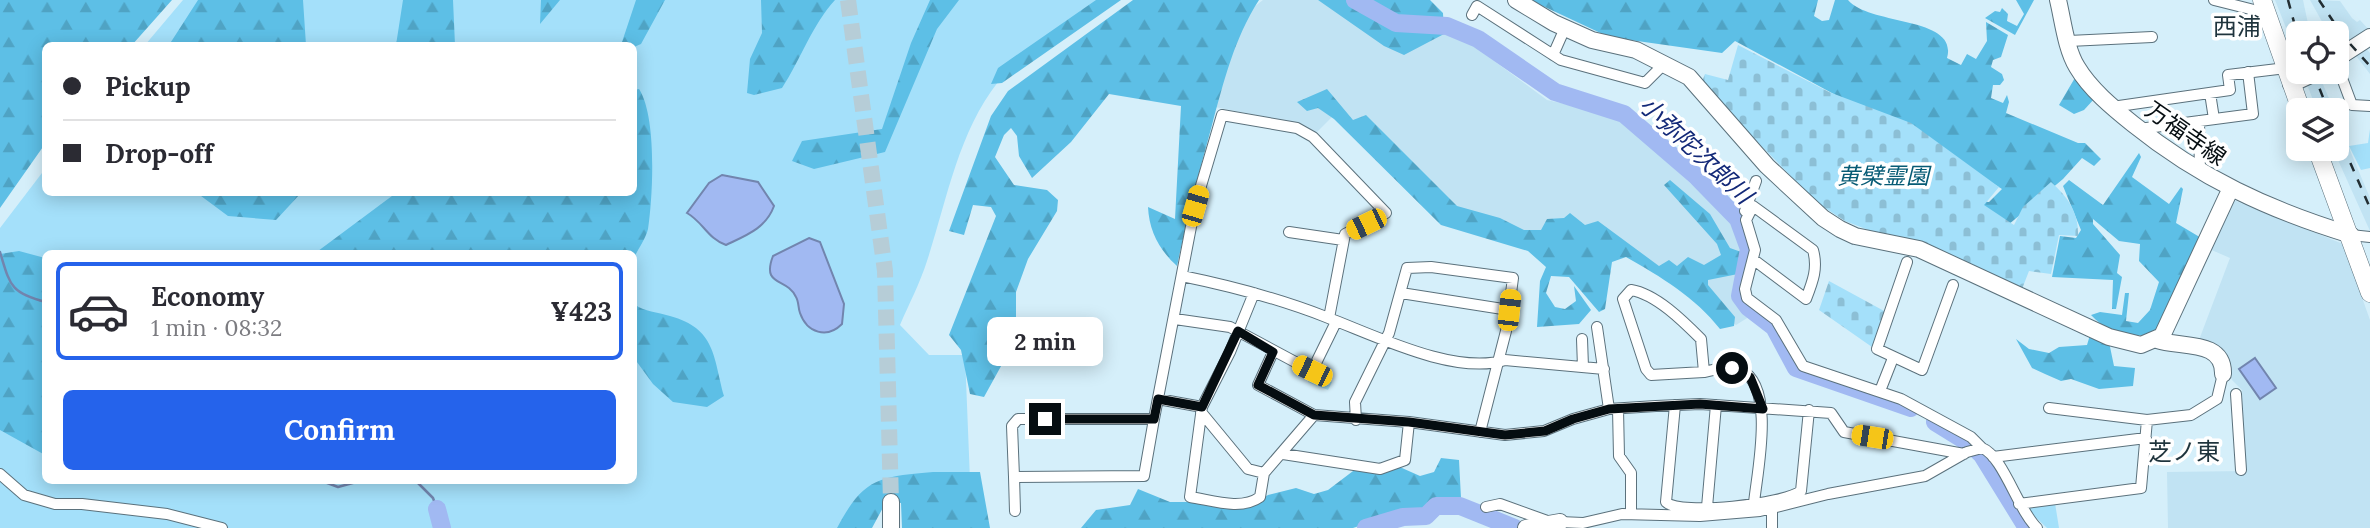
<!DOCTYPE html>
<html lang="en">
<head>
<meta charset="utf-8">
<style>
  :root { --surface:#fff; --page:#f7f7f7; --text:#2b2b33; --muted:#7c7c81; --line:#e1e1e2; --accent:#2563eb }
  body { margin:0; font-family:Lora,"Noto Sans JP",serif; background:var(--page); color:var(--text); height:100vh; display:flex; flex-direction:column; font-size:26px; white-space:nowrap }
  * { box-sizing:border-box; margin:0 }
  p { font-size:23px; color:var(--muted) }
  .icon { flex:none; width:38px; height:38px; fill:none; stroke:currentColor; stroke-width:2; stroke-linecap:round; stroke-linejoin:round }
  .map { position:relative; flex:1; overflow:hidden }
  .drawer { position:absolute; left:42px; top:250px; width:595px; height:234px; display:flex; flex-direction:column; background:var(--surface); border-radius:10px; box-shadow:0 4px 18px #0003 }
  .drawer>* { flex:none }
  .banner { position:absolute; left:42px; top:42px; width:595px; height:154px; border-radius:10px; box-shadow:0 4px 18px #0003; display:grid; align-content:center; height:154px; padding:0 21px; background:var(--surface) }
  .controls { position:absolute; left:2286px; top:21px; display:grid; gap:14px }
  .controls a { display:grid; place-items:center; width:63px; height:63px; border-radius:10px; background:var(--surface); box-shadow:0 4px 18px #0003; font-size:35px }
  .end { position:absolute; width:32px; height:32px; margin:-16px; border:9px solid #050d11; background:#fff; box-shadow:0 0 0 4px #fff }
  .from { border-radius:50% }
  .bubble { position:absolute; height:49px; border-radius:10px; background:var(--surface); box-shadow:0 4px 18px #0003; font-size:23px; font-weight:800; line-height:49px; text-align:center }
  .car { position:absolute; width:21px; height:42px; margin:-21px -10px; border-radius:9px; box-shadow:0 0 5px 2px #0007; background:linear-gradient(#f5c518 24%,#345 0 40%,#f5c518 0 76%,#345 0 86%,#f5c518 0) }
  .banner b { display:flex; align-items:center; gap:24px; height:66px; font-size:26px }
  .banner b+b { border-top:2px solid var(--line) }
  .banner i { width:18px; height:18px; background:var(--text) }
  ul { padding:12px 0 0; list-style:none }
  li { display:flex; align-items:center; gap:21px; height:98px; margin:0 14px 10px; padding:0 7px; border:4px solid var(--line); border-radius:10px }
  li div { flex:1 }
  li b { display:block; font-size:26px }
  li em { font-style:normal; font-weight:800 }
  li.selected { border-color:var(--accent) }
  li>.icon { width:63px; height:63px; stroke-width:1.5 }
  .primary-button { display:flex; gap:14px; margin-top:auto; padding:14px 21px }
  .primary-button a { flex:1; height:80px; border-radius:10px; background:var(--accent); color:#fff; font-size:28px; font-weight:800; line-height:80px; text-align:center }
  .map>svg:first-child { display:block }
  .built { fill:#c1e3f3 }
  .green { fill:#a4e0fa; fill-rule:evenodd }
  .forest { fill:url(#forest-firs) }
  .cemetery { fill:url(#cemetery-stones) }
  .water { fill:#a1b9f2; stroke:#7285ae; stroke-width:2 }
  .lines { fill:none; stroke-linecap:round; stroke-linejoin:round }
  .stream { stroke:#7285ae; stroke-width:2.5 }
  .river { stroke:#a1b9f2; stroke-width:18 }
  .secondary-tunnel { stroke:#b6cdd7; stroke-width:16; stroke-dasharray:16 8; stroke-linecap:butt }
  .street-casing { stroke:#5b717c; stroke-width:12 }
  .secondary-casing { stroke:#5b717c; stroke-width:18 }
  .primary-casing { stroke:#5b717c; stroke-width:19 }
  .street { stroke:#fff; stroke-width:10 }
  .secondary { stroke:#fff; stroke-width:16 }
  .primary { stroke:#fff; stroke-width:18 }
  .rail { stroke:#232e33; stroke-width:2.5; stroke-dasharray:9 9; stroke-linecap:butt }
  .route { stroke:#050d11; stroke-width:9 }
  .labels { text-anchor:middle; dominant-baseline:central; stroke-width:7; stroke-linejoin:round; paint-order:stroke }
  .street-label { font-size:23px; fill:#050d11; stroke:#fff }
  .park-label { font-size:23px; font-style:italic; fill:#075b75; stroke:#fff }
  .neighbourhood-label { font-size:24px; fill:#1f343d; stroke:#fff }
  .water-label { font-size:24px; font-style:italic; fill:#132978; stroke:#fff }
</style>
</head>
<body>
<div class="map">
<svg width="2370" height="528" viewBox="0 0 2370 528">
  <defs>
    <pattern id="forest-firs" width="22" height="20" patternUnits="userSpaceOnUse" patternTransform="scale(1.75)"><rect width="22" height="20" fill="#5dbfe6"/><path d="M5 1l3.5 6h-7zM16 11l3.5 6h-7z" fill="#4fa3c4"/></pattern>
    <pattern id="cemetery-stones" width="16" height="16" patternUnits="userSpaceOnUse" patternTransform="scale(1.75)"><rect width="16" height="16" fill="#a4e0fa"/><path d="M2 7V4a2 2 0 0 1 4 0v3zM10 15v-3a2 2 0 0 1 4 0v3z" fill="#8cbfd5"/></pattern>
  </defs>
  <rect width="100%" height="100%" fill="#d5effa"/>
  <path class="built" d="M1263,0H1318L1405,51L1445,33L1463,38L1547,100L1587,109L1622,122L1735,223L1745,251L1732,290L1743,309L1752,315L1736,325L1628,253L1440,223L1334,115L1315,134L1297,123L1215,107L1230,51L1245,14Z
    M2275,0H2303L2310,33H2298V58Z
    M2310,0L2340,1L2352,18L2357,22L2360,20L2370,31L2340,49L2336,43V33H2325V27Z
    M2363,45L2370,53V74L2353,52Z
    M2319,75L2334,110H2317L2306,82Z
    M2336,117L2370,198V231L2333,149H2336Z
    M2231,199L2343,244L2370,320V528H2168L2167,472L2245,471L2242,390L2232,380L2225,356L2199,340L2230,258L2207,248Z"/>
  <path class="green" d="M183,0H1109L998,82C958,133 947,200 927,261C920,283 909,304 900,325L929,355H965L970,480L881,485L852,528H0V228L45,169L46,192H634V46L145,45ZM46,254H634V481H46Z
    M2370,129V168L2361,170L2349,146L2368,143Z
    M1311,374L1332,382L1328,390L1308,382Z
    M2055,503L2059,528H2047L2029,511L2031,505Z"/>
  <path class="forest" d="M0,0H172L132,45L46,46L45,144L0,208Z
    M198,0H303L306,45H169Z
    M403,0H453L455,45H396Z
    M541,0H560L540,24Z
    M636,0H665L641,44L634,47L622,42Z
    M761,0H835C812,25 801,59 782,88L754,95L747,93L750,59L762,33Z
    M930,0H959L937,29L885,152L814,169L792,161L802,141L882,129L911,43Z
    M1096,0H1121L1002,83L991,84L998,68Z
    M1133,0H1259C1234,39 1224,81 1212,125C1199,172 1187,218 1177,266C1159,250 1149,230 1148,207L1175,219L1181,106L1109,94L1071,142L1032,178L1019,156L1017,136L1011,128L1004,135L995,157L1014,185L1047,190L1058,200L1057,211L1028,259L1016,292V339L984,397L970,394L961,350L949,335L996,216L991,207L973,205L964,235L949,231L991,116L1008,91Z
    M1318,0H1430L1443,13L1444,34L1404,55L1384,46Z
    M1530,0H1818L1814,16L1822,21L1829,20L1835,0H1848C1870,26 1959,16 1947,58L1961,65L1967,54L1976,59L1987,41L1986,22L2008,35L2001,57L1993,60L1991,67L2002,74L2004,80L2000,85H1993L1991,98L2003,103L2007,95L2009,102L2006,113L2078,143H2085L2101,159L2094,166L2082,158L2063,179L2008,225L1976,201L1989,202L2002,189L1947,155L1735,41L1722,53L1609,37Z
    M2016,0H2034L2015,35L1985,18L1995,11L2000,12L2002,8L2008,14L2007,21L2017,26L2024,14Z
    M2076,76L2095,98L2084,110L2074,114L2059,105Z
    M639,89C657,117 653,195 648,229C646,238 638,249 634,258V254H314L396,193L634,192V90Z
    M1327,89L1353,120L1366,115L1457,206L1500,218L1524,230H1541L1547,219L1564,218L1570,213L1585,225L1598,221L1659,266L1669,260L1677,266L1688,257L1704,265L1721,255L1717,244L1664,185L1670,180L1710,214L1730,248L1744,253L1738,274L1708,280V285L1735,317L1734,326L1720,329C1695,297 1661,277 1626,257L1612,262L1605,309L1599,312L1569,277L1551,276L1546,293L1555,307L1565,309L1576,301L1574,286L1591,310L1579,324L1537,327L1540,281L1546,267L1528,251L1441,225L1334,119L1318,108L1307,111L1297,102Z
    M2139,153L2141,157L2132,177L2169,204L2181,187L2183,189L2176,223L2203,239L2157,331C2133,341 2109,334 2091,315L2100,312L2122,315L2125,293H2129L2126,321L2138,323L2150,310L2159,282L2139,261L2140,244L2119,241L2093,219V224L2120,255L2117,273L2122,277L2116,309H2112L2113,280L2052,277L2060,236L2076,238L2081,230L2063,186L2069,180L2103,205Z
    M197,193H301L276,220L228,216Z
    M19,251L45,258V455L0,430V254Z
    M634,304C645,312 657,312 670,316C716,329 713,356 724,396L707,407L673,402L653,384L634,358Z
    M2090,335L2109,342L2114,366L2135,368L2133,386L2099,389L2071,379L2061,381L2045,374L2032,368L2016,339L2029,349L2049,353L2059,347L2087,345Z
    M1441,458L1459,460L1461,498L1437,499L1424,511L1392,515L1353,528H1081L1096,510L1130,505L1138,489L1170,502H1194L1244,509L1268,495L1296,488L1314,494L1328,490L1361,465L1402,468L1420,476L1434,472Z
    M933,472H980L990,528H902L901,503L886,502L872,528H837C864,477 879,477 933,472Z"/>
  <path class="cemetery" d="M1738,45L1829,92L1911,123L1999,187L1984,205L2014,225L2023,207L2051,182C2068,197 2079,213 2078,236L2059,235L2051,274L2029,271L2022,289L1845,221L1816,202L1701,84L1705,74L1728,80Z
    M1829,281L1886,312L1872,347L1819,310Z"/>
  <path class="water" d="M722,175L758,182L774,206C766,228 747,235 726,245C708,239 703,222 687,213L709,183Z
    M809,238L820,242L844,304L842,324C827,339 807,333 800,313C798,308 799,302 796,297C787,277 761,287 773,256Z
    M2255,358L2276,388L2260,399L2239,369Z"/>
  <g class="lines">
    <path class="stream" d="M0,252C10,285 10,293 46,302
      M322,481L338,487L360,481
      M416,481L433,498L437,509"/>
    <path class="river" d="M1355,0L1396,23L1447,26L1478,39L1555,92L1624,114L1696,176L1738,219L1749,249L1740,296L1748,307L1774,327L1796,368L1911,408
      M1935,422L1969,443L1982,455L2027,528
      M437,509L442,528
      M1366,528L1403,517L1426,516L1436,506H1460L1515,528"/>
    <path class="secondary-tunnel" d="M848,0L885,271L891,502"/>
    <g class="street-casing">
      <path id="street" d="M2214,0L2266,13
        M1472,15L1477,6L1561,60L1645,83L1665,63
        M2069,41L2152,37
        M1553,55L1565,28
        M2336,62L2352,105L2370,106
        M2210,93L2214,119
        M2112,107L2230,90L2228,75L2286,68
        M2199,121L2200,173
        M2139,129L2253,114L2248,72
        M1745,211L1756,181
        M1289,232L1343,240
        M2351,235L2370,237
        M1754,260L1806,299C1813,281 1818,268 1813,250L1753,206L1746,220L1755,250L1745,289L1747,298L1776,320L1803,366L1901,399L1971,437L1982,448
        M1907,262L1877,349L1922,370L1953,285
        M1182,276C1231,286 1280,299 1326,317C1374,335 1455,376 1505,360L1604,369
        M1631,290C1656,294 1683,321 1701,339L1704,372L1651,375L1646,369L1623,299Z
        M1254,293L1230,352L1202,407L1190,497C1211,500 1241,511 1260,497L1264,473L1314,415
        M1401,293L1509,310
        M1175,319L1230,327L1312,371L1336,322
        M1597,327L1609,409
        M1582,339L1583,367
        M1273,352L1258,385L1314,415L1409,422L1505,435L1544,431L1573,419L1609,409L1656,406L1700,404L1831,413L1844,432L1964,454
        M1704,372C1714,370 1730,365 1741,370C1776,387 1757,472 1754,503
        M1880,391L1893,358
        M2236,394L2241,470
        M1158,399L1202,407
        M1675,405L1666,502C1680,516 1785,504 1801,491L1809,410
        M2049,408L2147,420L2191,415L2217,399L2223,374
        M1618,409L1619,456L1631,473V514
        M1201,412L1248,469L1264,473
        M1018,419H1154L1144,476L1014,477L1012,426Z
        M1154,419L1195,206L1222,115L1297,128L1313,137L1386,213L1345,234L1329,318
        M1356,420L1355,402L1389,333L1407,268L1431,267L1513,278L1506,331L1480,432
        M1283,454L1380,469L1405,460L1409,422
        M1993,457L2146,438
        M0,474L24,495L55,504H82L167,514L222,528
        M1014,477L1015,511
        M2019,504L2141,488L2147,420
        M1486,507L1500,504L1550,522
        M1707,507L1716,405
        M1560,522L1583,523L1622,514L1700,516L1760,511L1828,494L1925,476L1967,452L1982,448C2003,456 2018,510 2037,528
        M1772,528V509"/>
    </g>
    <g class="secondary-casing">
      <path id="secondary" d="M1516,0L1554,23L1592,40L1636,50L1689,77L1767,166L1823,218L1840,229L1855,236L1919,249L2109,337L2141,345L2162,336L2230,190
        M2058,0C2063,21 2066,49 2077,67C2090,89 2113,108 2133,124C2200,178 2269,210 2351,235
        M2336,59L2370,37
        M2291,84L2317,72
        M2157,340C2180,348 2224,339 2223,374
        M891,502V528
        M1526,528L1560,522"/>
    </g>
    <g class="primary-casing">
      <path id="primary" d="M2262,0L2301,110
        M2317,149L2370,293"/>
    </g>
    <use href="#street" class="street"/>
    <use href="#secondary" class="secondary"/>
    <use href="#primary" class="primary"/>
    <path class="rail" d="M2288,0L2298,37
      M2319,0L2343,36L2370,66
      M2313,72L2328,110
      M2336,130L2370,208"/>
  </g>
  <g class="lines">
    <path class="route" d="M1045,419H1154L1158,399L1202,407L1238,331L1273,352L1258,385L1314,415L1409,422L1505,435L1545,431L1573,419L1609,409L1700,404L1763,409L1750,377L1732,368"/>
  </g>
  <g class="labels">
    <g class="street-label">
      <text transform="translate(2186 133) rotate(35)">万福寺線</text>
    </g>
    <g class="park-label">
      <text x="1883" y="175">黄檗霊園</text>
    </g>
    <g class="neighbourhood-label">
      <text x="2237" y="26">西浦</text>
      <text x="2184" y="451">芝ノ東</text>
    </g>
    <g class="water-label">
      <text transform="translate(1696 150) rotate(43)">小弥陀次郎川</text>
    </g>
  </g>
</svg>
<div class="controls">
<a><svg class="icon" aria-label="locate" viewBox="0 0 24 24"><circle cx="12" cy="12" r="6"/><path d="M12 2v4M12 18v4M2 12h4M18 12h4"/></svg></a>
<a><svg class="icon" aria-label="layers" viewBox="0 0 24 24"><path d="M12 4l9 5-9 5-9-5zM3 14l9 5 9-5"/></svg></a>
</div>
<i class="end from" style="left:1732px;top:368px"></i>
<i class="end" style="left:1045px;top:419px"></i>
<div class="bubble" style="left:987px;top:317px;width:116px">2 min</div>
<i class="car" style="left:1195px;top:206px;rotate:16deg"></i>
<i class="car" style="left:1366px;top:224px;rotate:244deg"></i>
<i class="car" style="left:1509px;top:310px;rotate:6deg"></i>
<i class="car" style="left:1312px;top:371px;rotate:296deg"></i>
<i class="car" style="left:1872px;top:437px;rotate:279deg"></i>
<div class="banner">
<b><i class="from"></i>Pickup</b>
<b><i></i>Drop-off</b>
</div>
<section class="drawer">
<ul>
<li class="selected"><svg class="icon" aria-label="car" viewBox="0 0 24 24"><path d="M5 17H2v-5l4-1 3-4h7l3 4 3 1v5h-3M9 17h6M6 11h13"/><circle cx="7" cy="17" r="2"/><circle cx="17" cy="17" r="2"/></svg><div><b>Economy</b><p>1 min · 08:32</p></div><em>¥423</em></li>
</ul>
<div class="primary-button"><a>Confirm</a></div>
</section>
</div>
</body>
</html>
